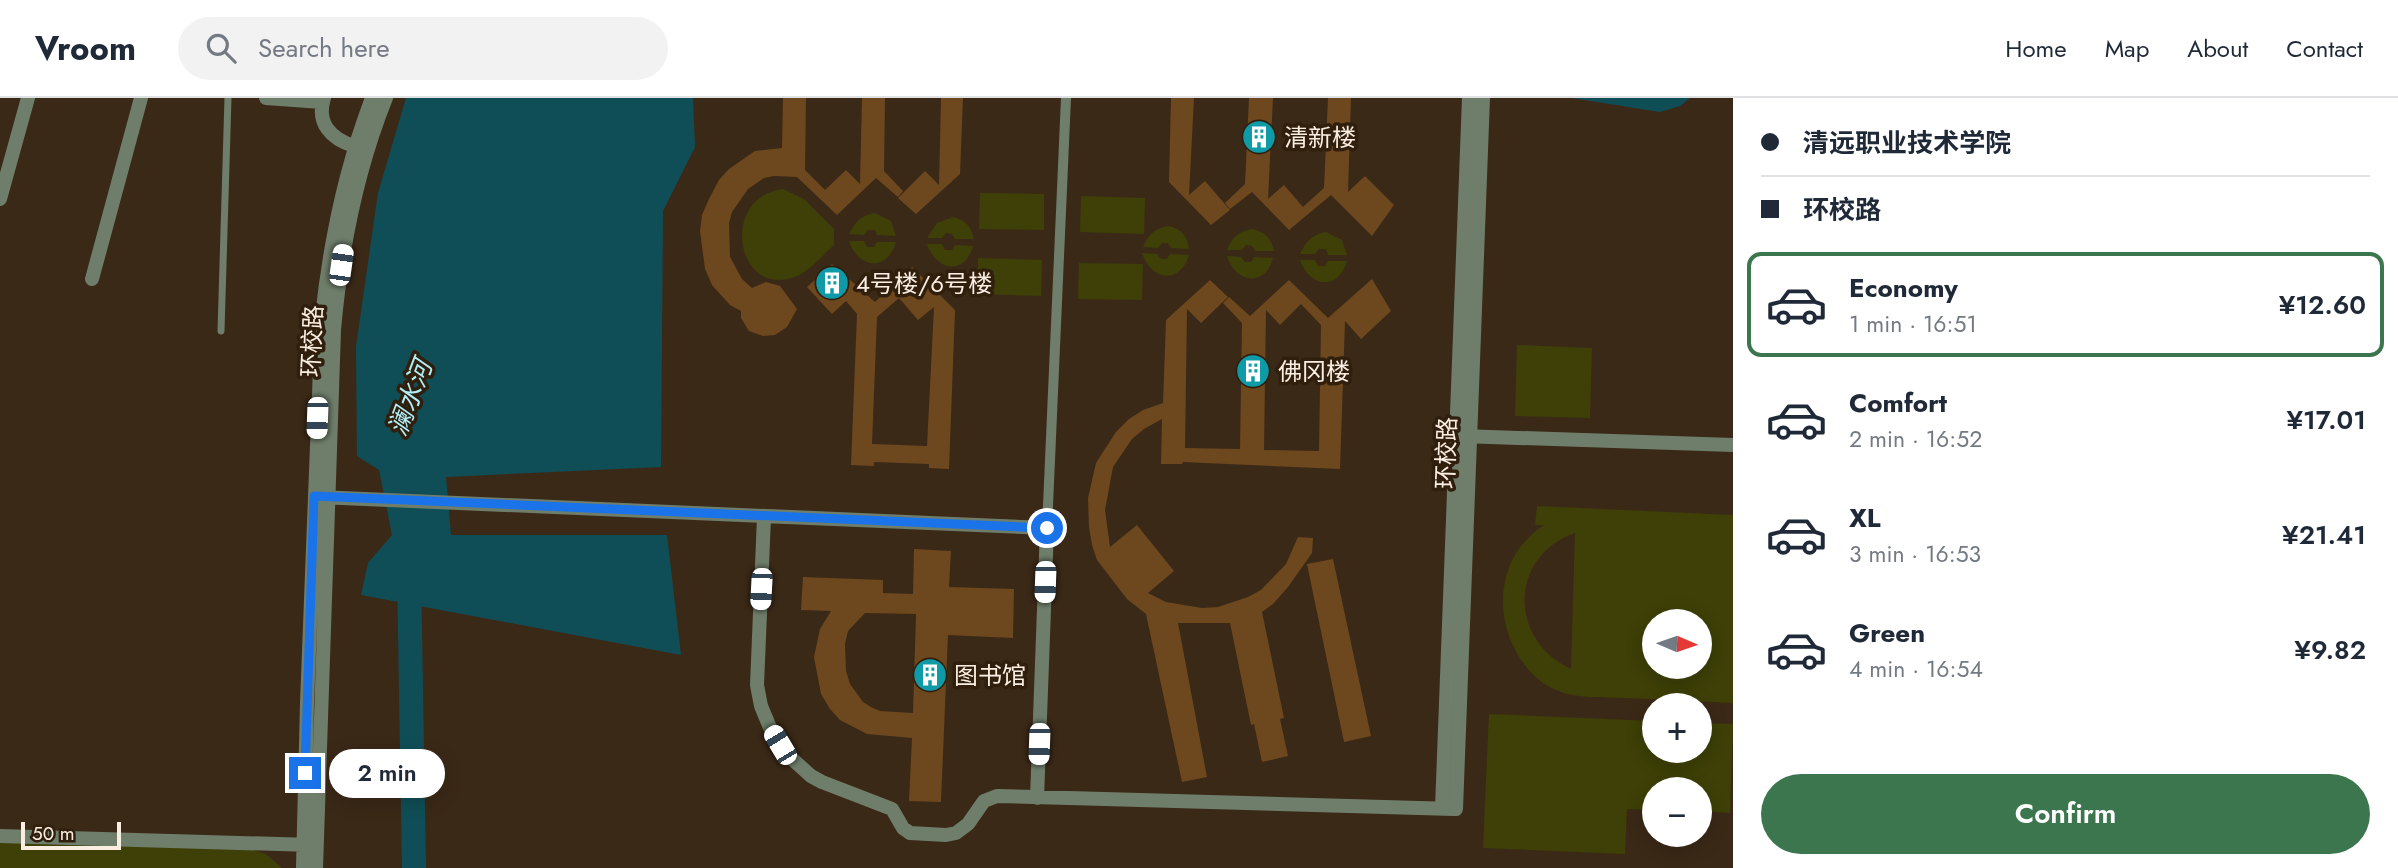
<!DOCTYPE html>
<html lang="en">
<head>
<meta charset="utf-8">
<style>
  :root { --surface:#fff; --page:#f2f2f3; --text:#1f2937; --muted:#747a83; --line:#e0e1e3; --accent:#3b764f }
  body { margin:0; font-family:Jost,"Noto Sans SC",sans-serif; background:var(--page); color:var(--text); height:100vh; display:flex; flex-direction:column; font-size:26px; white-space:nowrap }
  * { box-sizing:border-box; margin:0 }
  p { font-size:23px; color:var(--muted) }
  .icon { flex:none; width:38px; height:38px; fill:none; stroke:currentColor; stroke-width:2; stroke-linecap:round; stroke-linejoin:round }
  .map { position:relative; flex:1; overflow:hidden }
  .side { display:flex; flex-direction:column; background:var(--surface); width:665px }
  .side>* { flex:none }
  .top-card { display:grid; align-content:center; height:154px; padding:0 28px; background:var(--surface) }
  .needle { width:46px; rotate:92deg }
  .tools { position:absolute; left:1642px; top:511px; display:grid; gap:14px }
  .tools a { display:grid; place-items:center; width:70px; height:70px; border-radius:50%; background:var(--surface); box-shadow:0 4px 18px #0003; font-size:35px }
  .scale { position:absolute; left:21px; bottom:18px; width:100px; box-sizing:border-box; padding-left:7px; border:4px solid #faeee2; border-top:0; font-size:19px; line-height:24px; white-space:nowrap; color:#faeee2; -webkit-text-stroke:5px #301f0d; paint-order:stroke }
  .end { position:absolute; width:32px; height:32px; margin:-16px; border:9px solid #1a73e8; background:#fff; box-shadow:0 0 0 4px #fff }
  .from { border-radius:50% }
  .bubble { position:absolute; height:49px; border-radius:24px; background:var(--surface); box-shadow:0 4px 18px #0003; font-size:23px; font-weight:600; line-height:49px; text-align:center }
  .car { position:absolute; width:21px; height:42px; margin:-21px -10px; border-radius:9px; box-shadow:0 0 5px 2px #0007; background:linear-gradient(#fff 24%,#345 0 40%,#fff 0 76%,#345 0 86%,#fff 0) }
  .top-card b { display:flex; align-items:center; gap:24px; height:66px; font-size:26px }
  .top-card b+b { border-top:2px solid var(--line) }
  .top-card i { width:18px; height:18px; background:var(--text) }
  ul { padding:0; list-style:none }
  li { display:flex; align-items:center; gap:21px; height:105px; margin:0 14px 10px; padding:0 14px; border:4px solid transparent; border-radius:14px }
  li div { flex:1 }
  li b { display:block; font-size:26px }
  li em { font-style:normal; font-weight:600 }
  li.selected { border-color:var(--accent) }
  li>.icon { width:63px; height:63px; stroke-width:1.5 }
  .button { display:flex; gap:14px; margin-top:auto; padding:14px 28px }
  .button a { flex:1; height:80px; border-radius:42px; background:var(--accent); color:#fff; font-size:28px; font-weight:600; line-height:80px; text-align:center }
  header { display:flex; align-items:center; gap:42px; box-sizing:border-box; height:98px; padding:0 35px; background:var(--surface); border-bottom:2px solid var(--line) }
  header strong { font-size:33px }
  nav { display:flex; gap:38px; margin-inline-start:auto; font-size:24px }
  .search { width:490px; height:63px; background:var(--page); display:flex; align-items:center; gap:18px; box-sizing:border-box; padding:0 24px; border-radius:38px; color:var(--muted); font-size:26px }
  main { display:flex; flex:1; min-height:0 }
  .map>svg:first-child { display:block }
  .green { fill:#3e4007; fill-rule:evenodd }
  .water { fill:#104e57 }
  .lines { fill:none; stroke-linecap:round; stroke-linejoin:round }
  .river { stroke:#104e57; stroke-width:24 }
  .building { fill:#6d471e; fill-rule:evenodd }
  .service { stroke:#6f7e6b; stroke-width:7 }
  .pedestrian { stroke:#6f7e6b; stroke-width:10 }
  .minor { stroke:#6f7e6b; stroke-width:14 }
  .tertiary { stroke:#6f7e6b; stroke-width:14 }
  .route { stroke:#1a73e8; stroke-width:9 }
  .labels { text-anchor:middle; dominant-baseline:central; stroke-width:7; stroke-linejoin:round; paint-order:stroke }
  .poi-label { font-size:24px; fill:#faeee2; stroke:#301f0d; text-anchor:start }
  .street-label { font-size:24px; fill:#faeee2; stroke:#301f0d }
  .water-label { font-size:26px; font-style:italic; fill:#b1effa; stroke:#301f0d }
</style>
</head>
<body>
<header>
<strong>Vroom</strong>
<div class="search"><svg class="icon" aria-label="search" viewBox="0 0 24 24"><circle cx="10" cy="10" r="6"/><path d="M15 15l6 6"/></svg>Search here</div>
<nav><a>Home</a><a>Map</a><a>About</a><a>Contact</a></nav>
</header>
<main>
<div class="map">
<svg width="1733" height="770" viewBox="0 0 1733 770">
  <rect width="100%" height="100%" fill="#3b2917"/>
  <path class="green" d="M783,91L804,101L834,131V147C823,157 811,172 797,178C736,203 718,99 783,91Z
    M980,95L1044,96V132L979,131Z
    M1081,98L1145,100L1144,136L1080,134Z
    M875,115L891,123L896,138L877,137L875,132H868L864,137L849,136C855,124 862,117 875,115Z
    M953,119C967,123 971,128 974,141H955L952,136L946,135L942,140H927L937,125Z
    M1169,128C1182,132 1187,137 1189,151L1171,150L1168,145H1162L1158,150L1143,149C1148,137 1155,130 1169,128Z
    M1253,131C1266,135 1271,140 1274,153H1255L1252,148L1246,147L1242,152H1227C1232,139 1239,133 1253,131Z
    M1326,134L1342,142L1347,157H1328L1326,151H1319L1315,156H1300C1306,143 1313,136 1326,134Z
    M849,143H864L867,149H874L877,144H896C887,175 858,170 849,143Z
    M927,146H942L945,152H952L955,147L973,148C965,178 936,173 927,146Z
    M1142,155L1157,156L1161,161H1167L1170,156L1189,157C1180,187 1151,183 1142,155Z
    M1227,158L1241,159L1245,164H1251L1254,159L1273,160C1265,190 1235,185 1227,158Z
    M978,160L1042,162L1041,198L977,196Z
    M1300,162H1315L1318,168H1325L1328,163H1347C1338,194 1309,189 1300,162Z
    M1079,165L1143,166L1142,202L1078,201Z
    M1517,247L1592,250L1590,320L1515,318Z
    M1537,408L1733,417V605C1697,603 1661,602 1625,600C1602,599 1577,601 1556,592C1523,578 1503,538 1503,504C1503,471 1517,445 1544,427H1535ZM1575,435L1571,570V571C1508,542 1509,458 1575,435ZM1654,523H1699V569H1654Z
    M1489,616L1654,623V653H1699V625L1733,626L1730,715L1699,713V691H1654V712L1627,711L1625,756L1483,750Z
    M0,742L251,751L266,756L282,770H0Z"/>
  <path class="water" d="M406,0H693L695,49L663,113L661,369L446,379L451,437H667L681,557L361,497L368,465L392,437L379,372L357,358L356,249L378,95Z
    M1572,0H1690L1680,8L1660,14Z"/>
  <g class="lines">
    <path class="river" d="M409,473L414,770"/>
  </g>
  <path class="building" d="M783,0H806L805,72L825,92L846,72L860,86L862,0H885L884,73L903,93L898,99L876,80L837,117L797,79L774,78L764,80L748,91L732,114L729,125L730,159L742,181L752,190L766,184L780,188L797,211L787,229L775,237L763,238L749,233L741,220V213L730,207L712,187L705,171L700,133L702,117L709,101L719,82L729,71L755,53L782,50Z
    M941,0H963L960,76L916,116L898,100L925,73L939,87Z
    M1171,0H1194L1189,97L1205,83L1230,112L1211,127L1169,84Z
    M1249,0H1273L1268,101L1284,87L1303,109L1324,90L1328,0H1351L1348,94L1365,78L1394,107L1372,138L1331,97L1289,132L1252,94L1230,111L1225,105L1245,86Z
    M832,166L875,204L912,169L955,212L949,371L929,370V366L874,364V368L851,367L857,216L846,203L832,216L807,189ZM899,200L918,222L934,209L927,348L872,346L877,219Z
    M1372,181L1391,213L1361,241L1345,223L1340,371L1183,364L1182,366H1161L1162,321L1144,331L1132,341L1113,369L1105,412L1110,449L1137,427L1174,473L1148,495L1166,504L1202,510L1218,509L1248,499L1261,492L1286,466L1298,439L1313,440L1312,455L1288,489L1273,506L1262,514L1284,620L1280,621L1288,658L1262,664L1254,626L1251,627L1230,525H1178L1207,679L1182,684L1146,516L1127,501L1097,462L1092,447L1089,429L1088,400L1096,365L1116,334L1129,321L1143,312L1163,305L1166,222L1210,182L1228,199L1201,225L1187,211L1185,350L1240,351L1242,225L1223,205L1229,199L1250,218L1289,182L1328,220ZM1301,206L1321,227L1319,353L1264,352L1266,212L1280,227Z
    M914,451L951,453L949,489L1014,491L1013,540L948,537L941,704L909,703L912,640L867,636L840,622L830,611L821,596L814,559L820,531L831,513L801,512L803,479L883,482V495L913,496ZM865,515L916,516L913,615L880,613L871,609L863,604L850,586L846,573L845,546L848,533Z
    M1333,461L1371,638L1344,644L1307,466Z"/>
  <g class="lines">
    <path class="service" d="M221,233L228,0"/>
    <path class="pedestrian" d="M1047,430L1066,0"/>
    <path class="minor" d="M266,0L322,4
      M324,0C316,25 331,41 354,48
      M0,101L28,0
      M92,181L141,0
      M1460,338L1733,347
      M318,399L1047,430L1037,700
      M764,419L757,587L761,608L771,632L790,659L811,678L822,684L892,711L903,730L910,735L946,737L956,735L968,726L984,703L997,698L1454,711"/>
    <path class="tertiary" d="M1442,710L1469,0
      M1456,711L1483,0
      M0,738L312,747
      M303,770L307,605L322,219C330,143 345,71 372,0
      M316,770L334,232C341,152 356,75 386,0"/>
  </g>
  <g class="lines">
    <path class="route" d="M305,675L314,398L1047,430"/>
  </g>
  <defs>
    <g id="building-disc" transform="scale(1.75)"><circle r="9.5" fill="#0f9aa8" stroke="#301f0d"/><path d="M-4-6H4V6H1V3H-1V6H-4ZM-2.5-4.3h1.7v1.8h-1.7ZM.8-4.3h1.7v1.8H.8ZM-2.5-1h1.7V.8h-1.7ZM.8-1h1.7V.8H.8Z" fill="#fff"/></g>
  </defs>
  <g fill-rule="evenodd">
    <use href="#building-disc" x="1259" y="39"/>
    <use href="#building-disc" x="832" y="185"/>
    <use href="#building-disc" x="1253" y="273"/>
    <use href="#building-disc" x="930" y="577"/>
  </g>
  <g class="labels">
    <g class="poi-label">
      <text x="1284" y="39">清新楼</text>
      <text x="856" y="185">4号楼/6号楼</text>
      <text x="1278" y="273">佛冈楼</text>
      <text x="954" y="577">图书馆</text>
    </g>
    <g class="street-label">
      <text transform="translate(312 243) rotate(-87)">环校路</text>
      <text transform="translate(1446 355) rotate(-88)">环校路</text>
    </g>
    <g class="water-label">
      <text transform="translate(410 300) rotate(-69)">澜水河</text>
    </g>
  </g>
</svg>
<div class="tools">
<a><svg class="needle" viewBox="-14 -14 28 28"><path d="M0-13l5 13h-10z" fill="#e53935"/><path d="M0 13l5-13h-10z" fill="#747a83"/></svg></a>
<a>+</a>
<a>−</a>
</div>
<div class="scale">50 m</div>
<i class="end from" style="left:1047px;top:430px"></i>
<i class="end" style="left:305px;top:675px"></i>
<div class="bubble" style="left:329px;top:651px;width:116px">2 min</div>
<i class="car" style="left:341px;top:167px;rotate:8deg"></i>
<i class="car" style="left:317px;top:320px;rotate:182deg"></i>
<i class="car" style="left:1045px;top:484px;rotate:182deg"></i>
<i class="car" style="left:761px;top:491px;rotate:183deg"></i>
<i class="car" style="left:1039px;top:646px;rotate:182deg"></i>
<i class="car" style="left:780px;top:647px;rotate:329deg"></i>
</div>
<section class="side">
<div class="top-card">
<b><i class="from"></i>清远职业技术学院</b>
<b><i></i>环校路</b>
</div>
<ul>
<li class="selected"><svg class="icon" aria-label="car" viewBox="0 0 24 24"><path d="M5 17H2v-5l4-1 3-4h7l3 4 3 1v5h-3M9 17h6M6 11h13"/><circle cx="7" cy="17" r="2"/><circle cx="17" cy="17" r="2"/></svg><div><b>Economy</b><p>1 min · 16:51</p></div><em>¥12.60</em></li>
<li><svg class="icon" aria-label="car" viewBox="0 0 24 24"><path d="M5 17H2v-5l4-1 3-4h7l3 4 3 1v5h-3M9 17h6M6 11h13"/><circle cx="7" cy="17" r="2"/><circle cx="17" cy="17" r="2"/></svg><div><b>Comfort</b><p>2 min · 16:52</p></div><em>¥17.01</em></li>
<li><svg class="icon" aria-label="car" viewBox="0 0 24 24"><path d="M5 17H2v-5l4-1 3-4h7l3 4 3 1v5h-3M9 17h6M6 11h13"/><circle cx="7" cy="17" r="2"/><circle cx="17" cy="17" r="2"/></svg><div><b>XL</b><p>3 min · 16:53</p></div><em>¥21.41</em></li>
<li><svg class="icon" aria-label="car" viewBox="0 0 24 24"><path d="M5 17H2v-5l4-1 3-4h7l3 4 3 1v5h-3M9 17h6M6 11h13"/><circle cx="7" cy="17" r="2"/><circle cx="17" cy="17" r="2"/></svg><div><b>Green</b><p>4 min · 16:54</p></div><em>¥9.82</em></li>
</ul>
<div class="button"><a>Confirm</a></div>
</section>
</main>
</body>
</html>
